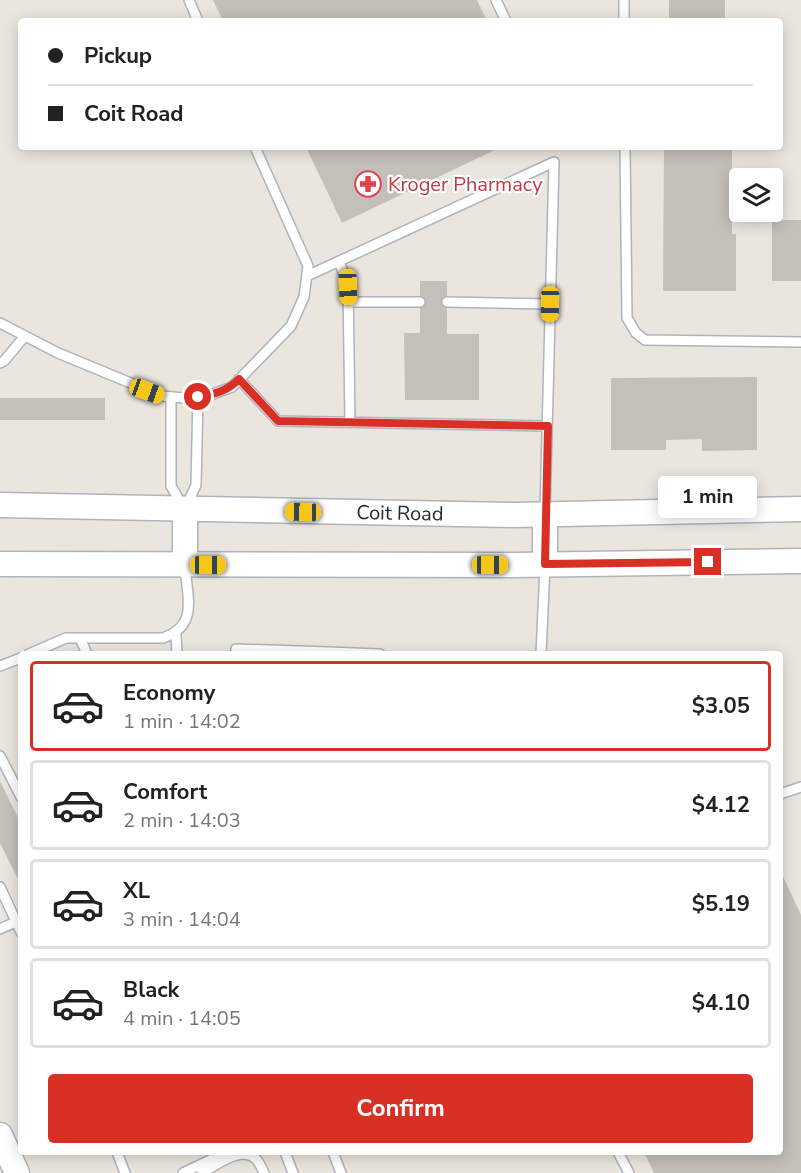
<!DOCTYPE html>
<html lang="en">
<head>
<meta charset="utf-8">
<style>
  :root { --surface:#fff; --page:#f6f6f6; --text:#222; --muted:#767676; --line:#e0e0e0; --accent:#d93025 }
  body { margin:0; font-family:"Nunito Sans",sans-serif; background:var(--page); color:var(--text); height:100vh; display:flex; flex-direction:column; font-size:22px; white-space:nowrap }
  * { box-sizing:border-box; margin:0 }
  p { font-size:20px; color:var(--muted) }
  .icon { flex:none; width:33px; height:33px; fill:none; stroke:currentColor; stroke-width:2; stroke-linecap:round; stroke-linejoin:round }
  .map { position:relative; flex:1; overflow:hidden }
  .panel { position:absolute; left:18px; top:651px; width:765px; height:504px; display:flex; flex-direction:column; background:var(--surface); border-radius:6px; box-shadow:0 3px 15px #0003 }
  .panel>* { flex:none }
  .banner { position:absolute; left:18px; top:18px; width:765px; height:132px; border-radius:6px; box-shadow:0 3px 15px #0003; display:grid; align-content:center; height:132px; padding:0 30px; background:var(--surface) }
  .controls { position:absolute; left:729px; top:168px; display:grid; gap:12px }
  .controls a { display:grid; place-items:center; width:54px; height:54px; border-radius:6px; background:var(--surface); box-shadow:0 3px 15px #0003; font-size:30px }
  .end { position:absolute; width:27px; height:27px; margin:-14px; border:8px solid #d93025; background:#fff; box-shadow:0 0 0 3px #fff }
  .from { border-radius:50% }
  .bubble { position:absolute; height:42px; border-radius:6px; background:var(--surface); box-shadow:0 3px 15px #0003; font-size:20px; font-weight:700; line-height:42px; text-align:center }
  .car { position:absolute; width:18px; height:36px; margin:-18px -9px; border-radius:8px; box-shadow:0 0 4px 2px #0007; background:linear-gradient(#f5c518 24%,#345 0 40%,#f5c518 0 76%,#345 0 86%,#f5c518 0) }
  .banner b { display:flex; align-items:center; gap:21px; height:57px; font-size:22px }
  .banner b+b { border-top:2px solid var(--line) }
  .banner i { width:15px; height:15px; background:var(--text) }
  ul { padding:10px 0 0; list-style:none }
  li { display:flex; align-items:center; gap:18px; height:90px; margin:0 12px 9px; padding:0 18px; border:3px solid var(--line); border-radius:6px }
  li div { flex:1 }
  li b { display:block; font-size:22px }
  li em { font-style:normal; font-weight:700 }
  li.selected { border-color:var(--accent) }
  li>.icon { width:54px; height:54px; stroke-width:1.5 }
  .button { display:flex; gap:12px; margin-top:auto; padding:12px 30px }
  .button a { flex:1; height:69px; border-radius:6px; background:var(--accent); color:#fff; font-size:24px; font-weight:700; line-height:69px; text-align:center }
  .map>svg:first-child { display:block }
  .building { fill:#c4bfb9 }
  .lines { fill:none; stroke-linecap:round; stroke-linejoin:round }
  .lane-casing { stroke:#b0b2bd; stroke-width:12 }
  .secondary-casing { stroke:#b0b2bd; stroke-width:27 }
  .lane { stroke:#fff; stroke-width:9 }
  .secondary { stroke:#fff; stroke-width:24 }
  .route { stroke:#d93025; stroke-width:8 }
  .labels { text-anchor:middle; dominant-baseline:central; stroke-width:4.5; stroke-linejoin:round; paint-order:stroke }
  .health-label { font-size:20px; fill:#be3a42; stroke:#fff; text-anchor:start }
  .street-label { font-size:20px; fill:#2a2a2a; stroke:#fff }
</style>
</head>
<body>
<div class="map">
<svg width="801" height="1173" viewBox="0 0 801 1173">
  <rect width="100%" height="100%" fill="#ebe6dd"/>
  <path class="building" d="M213,0H477L487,21H223Z
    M669,0H725V21H669Z
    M306,147H501L342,223Z
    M664,147H732V234H736V291H663Z
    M772,220H801V281H772Z
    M420,281H447V334H479V400H405L404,333H420Z
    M757,377V450L702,451V439L666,440V450H611V378Z
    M0,398H105V420H0Z
    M0,781L21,824V878L18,879L0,843Z
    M780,870L801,915V1173H654L644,1152H780Z"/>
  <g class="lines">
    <g class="lane-casing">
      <path id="lane" d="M189,0L198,21
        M496,0L506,21
        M624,0V21
        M625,147L627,318L636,333L645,340L801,342
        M339,261L348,287L350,422
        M307,276L554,162L545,512
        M349,302H420
        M447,302L550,304
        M0,323L58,353L162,396L184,398L210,395L232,387L291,326L304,297L308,266L255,147
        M0,363L4,361L25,336
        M239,379L278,421L547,426
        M171,397V486L182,505
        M186,507L196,485L198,397
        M176,634L177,654
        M80,638L87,654
        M328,652L380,654
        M29,654L66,638H163C199,625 187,598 185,566
        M236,654V649L328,652V654
        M541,654L545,566
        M0,666L21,658
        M0,756L21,797
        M780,794L801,787
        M0,887L21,932
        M0,929L20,920
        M117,1152L125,1173
        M285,1152L293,1173
        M333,1152L341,1173
        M618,1152L629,1173
        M183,1173L227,1152
        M202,1173C216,1165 243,1144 257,1160C260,1164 262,1169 264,1173"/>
    </g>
    <g class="secondary-casing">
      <g id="secondary">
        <path id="s1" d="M0,505L515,515L801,509"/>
        <path d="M185,509V565"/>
        <path d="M0,564L513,565L801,561"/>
        <path d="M545,564V514"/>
        <path d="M0,1135L17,1173"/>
      </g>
    </g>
    <use href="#lane" class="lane"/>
    <use href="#secondary" class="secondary"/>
  </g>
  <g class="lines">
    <path class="route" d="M198,397C213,395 228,391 239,379L278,421L548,426L545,564L708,562"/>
  </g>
  <defs>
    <g id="pharmacy-ring" transform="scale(1.35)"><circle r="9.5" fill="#fff" stroke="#e0444e" stroke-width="1.5"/><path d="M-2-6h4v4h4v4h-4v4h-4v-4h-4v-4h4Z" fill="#e0444e"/></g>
  </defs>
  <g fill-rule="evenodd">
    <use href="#pharmacy-ring" x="368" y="184"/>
  </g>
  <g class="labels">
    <g class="health-label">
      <text x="388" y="184">Kroger Pharmacy</text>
    </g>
    <g class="street-label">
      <text stroke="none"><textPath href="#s1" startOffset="400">Coit Road</textPath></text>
    </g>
  </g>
</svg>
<div class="controls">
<a><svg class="icon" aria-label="layers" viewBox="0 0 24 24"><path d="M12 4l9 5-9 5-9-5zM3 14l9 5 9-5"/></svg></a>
</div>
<i class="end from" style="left:198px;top:397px"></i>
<i class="end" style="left:708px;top:562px"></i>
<div class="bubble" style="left:658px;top:476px;width:99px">1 min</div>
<i class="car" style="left:348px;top:287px;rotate:178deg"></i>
<i class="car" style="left:550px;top:304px;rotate:181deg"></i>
<i class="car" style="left:147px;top:391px;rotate:110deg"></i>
<i class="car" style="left:303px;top:512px;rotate:271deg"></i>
<i class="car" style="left:208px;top:565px;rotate:90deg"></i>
<i class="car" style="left:490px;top:565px;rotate:90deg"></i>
<div class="banner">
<b><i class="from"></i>Pickup</b>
<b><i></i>Coit Road</b>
</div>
<section class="panel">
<ul>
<li class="selected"><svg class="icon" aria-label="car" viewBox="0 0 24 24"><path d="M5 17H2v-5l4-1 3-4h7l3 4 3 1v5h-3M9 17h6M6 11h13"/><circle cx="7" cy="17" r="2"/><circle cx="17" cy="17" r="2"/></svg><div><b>Economy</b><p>1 min · 14:02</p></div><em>$3.05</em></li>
<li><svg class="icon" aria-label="car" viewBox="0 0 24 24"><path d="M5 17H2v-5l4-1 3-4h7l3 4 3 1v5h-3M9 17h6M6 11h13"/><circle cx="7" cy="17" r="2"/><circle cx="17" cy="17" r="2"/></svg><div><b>Comfort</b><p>2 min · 14:03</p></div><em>$4.12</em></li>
<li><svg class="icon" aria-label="car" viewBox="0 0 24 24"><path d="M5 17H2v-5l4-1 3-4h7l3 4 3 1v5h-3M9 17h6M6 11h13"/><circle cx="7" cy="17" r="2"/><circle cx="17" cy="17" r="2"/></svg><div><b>XL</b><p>3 min · 14:04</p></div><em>$5.19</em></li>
<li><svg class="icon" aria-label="car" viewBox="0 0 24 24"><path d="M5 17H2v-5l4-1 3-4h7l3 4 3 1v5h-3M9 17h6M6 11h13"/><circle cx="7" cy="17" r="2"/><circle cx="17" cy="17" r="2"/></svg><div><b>Black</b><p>4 min · 14:05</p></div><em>$4.10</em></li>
</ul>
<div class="button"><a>Confirm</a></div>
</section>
</div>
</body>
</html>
